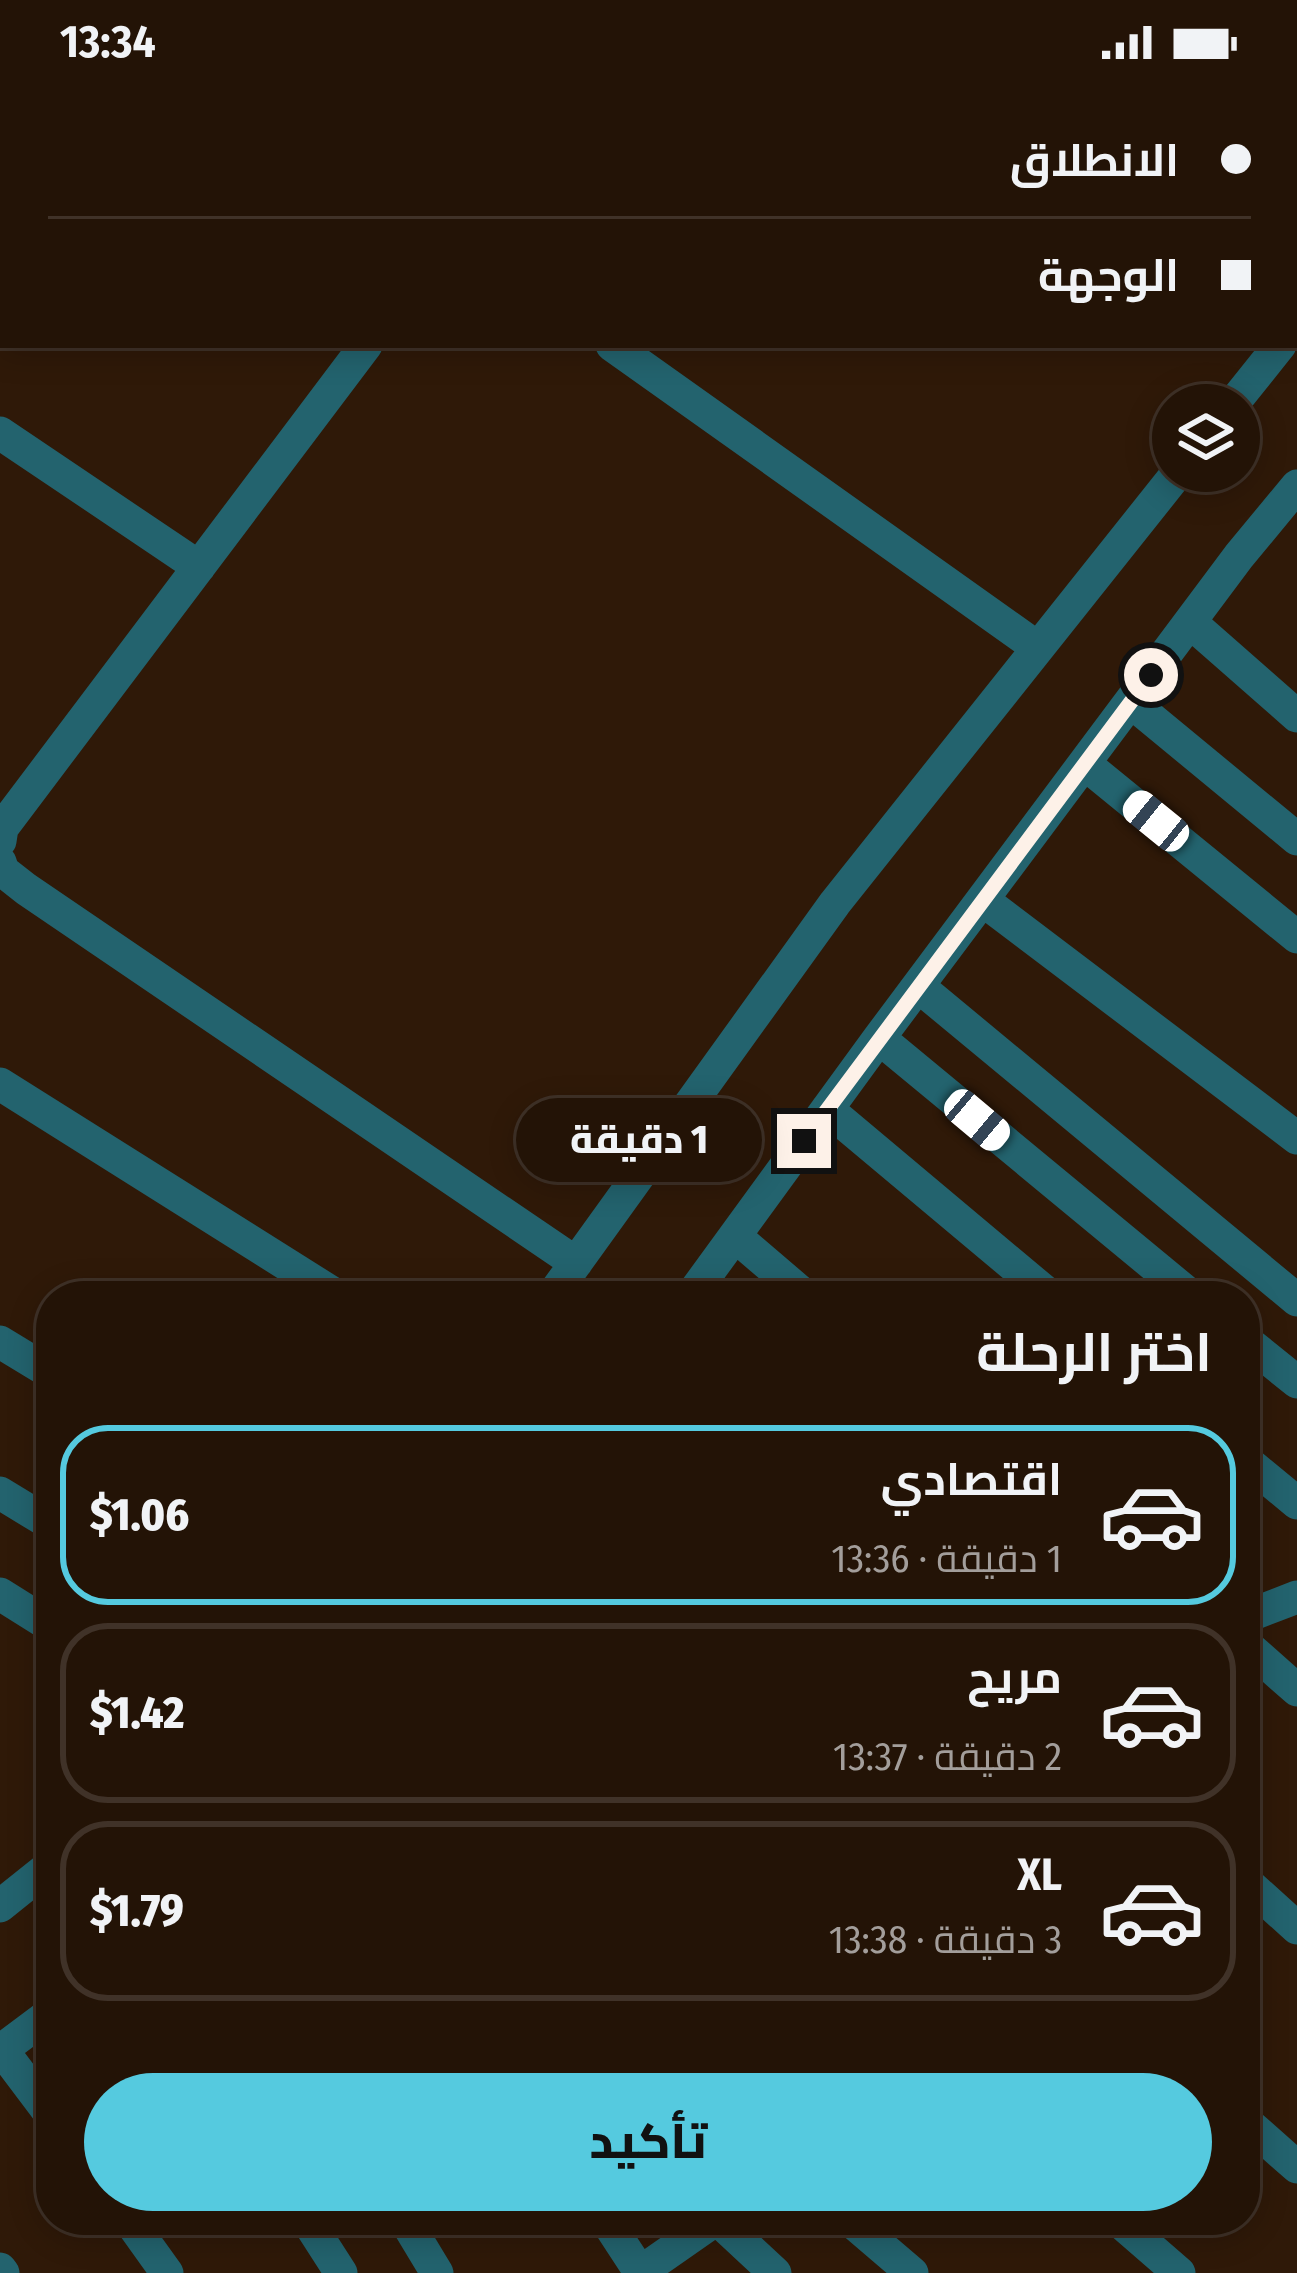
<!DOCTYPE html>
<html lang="ar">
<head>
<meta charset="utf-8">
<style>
  :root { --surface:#231306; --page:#2f2014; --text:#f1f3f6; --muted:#a39e9b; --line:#403228; --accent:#55cadf }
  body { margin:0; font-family:"Fira Sans Condensed",Cairo,sans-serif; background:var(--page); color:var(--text); direction:rtl; height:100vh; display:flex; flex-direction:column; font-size:45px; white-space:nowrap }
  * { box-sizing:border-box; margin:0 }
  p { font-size:39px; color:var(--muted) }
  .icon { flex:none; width:66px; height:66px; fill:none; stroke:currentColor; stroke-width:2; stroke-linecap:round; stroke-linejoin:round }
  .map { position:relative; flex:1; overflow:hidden; direction:ltr }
  .panel { position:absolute; left:36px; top:1197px; width:1224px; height:954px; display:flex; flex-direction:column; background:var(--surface); border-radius:48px; box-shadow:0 6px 30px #0003,0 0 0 3px var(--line); direction:rtl }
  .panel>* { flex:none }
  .top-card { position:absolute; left:0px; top:0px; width:1299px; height:264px; box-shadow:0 6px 30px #0003,0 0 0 3px var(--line); direction:rtl; display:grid; align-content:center; height:264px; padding:0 48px; background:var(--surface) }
  .controls { position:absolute; left:1152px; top:300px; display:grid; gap:24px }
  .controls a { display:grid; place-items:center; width:108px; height:108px; border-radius:50%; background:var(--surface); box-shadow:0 6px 30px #0003,0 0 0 3px var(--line); font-size:60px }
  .end { position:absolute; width:54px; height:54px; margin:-27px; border:15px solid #fdf1e8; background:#111; box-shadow:0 0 0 6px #111 }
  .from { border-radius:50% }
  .bubble { position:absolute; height:84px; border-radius:42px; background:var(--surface); box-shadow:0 6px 30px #0003,0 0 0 3px var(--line); font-size:39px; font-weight:800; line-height:84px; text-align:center; direction:rtl }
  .car { position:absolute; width:36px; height:72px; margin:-36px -18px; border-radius:15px; box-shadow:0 0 9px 3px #0007; background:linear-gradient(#fff 24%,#345 0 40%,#fff 0 76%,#345 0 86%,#fff 0) }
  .top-card b { display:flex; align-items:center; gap:42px; height:114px; font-size:45px }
  .top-card b+b { border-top:3px solid var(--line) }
  .top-card i { width:30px; height:30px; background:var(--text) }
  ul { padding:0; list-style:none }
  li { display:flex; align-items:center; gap:36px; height:180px; margin:0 24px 18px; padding:0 24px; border:6px solid var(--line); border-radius:48px }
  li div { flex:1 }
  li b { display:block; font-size:45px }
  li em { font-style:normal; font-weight:800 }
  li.active { border-color:var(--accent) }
  li>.icon { width:108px; height:108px; stroke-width:1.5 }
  h2 { padding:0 48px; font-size:54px; line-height:144px }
  .button { display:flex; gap:24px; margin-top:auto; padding:24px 48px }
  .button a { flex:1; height:138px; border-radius:72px; background:var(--accent); color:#111; font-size:48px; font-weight:800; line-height:138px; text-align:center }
  .status { display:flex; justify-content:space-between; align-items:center; height:84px; padding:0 60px; background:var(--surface); direction:ltr }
  .status svg { height:33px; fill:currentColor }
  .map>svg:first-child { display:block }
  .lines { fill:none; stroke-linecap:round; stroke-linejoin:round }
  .minor { stroke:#23636e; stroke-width:33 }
  .route { stroke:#fdf1e8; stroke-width:15 }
</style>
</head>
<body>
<div class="status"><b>13:34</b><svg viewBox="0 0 49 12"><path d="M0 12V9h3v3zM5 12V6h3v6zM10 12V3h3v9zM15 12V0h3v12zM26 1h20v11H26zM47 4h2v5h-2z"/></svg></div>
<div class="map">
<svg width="1297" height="2189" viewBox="0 0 1297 2189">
  <rect width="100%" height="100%" fill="#2f1908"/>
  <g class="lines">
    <path class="minor" d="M1139,0L1145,3
      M1172,3L1173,0
      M1296,82H1297
      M1296,241L1297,240
      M612,261L1038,564
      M1232,321L1280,261
      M0,349L199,483
      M1190,538L1297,632
      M1131,618L1297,755
      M1085,680L1297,853
      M0,757L2,744L366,261
      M0,778L3,787L26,805L576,1179
      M984,817L1297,1054
      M918,902L1297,1216
      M879,954L1191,1212
      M0,1000L337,1212
      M827,1025L1050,1212
      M735,1152L805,1212
      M552,1212L835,819L1179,387
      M691,1212L879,954L1239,472L1297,402
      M1245,1256L1297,1298
      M0,1258L51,1289
      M1245,1376L1297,1419
      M0,1409L51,1440
      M0,1510L51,1542
      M1245,1533L1297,1513
      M1245,1560L1297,1606
      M1245,1797L1297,1844
      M0,1822L51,1781
      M2,1966L51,2031
      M0,1967L51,1929
      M1245,2037L1297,2083
      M129,2136L167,2189
      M307,2136L341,2189
      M405,2136L437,2189
      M606,2136L640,2188
      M718,2136L775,2189
      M850,2136L912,2189
      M1118,2136L1179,2189
      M0,2185L3,2189
      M639,2189L715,2136"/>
  </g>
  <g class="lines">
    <path class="route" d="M804,1057L1151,591"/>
  </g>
</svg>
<div class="controls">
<a><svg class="icon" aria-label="layers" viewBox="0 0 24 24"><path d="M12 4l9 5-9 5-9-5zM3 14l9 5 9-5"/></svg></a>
</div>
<i class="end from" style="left:1151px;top:591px"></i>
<i class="end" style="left:804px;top:1057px"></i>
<div class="bubble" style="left:516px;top:1014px;width:246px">1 دقيقة</div>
<i class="car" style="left:1156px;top:737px;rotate:309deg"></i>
<i class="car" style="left:977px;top:1036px;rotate:130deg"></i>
<div class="top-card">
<b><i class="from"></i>الانطلاق</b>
<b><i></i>الوجهة</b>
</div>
<section class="panel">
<h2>اختر الرحلة</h2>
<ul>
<li class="active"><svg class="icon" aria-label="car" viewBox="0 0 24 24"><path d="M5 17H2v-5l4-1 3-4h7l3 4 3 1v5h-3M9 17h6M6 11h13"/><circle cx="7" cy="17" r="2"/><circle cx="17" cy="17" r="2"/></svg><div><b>اقتصادي</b><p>1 دقيقة · 13:36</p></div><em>$1.06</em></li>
<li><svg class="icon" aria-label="car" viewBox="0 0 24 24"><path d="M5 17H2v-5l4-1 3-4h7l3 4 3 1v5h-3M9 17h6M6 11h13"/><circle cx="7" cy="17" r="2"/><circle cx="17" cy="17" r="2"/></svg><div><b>مريح</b><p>2 دقيقة · 13:37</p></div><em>$1.42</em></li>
<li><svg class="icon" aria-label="car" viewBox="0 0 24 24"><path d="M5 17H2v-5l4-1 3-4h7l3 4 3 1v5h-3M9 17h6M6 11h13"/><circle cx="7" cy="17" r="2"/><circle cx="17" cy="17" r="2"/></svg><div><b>XL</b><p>3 دقيقة · 13:38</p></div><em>$1.79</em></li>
</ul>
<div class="button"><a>تأكيد</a></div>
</section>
</div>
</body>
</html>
